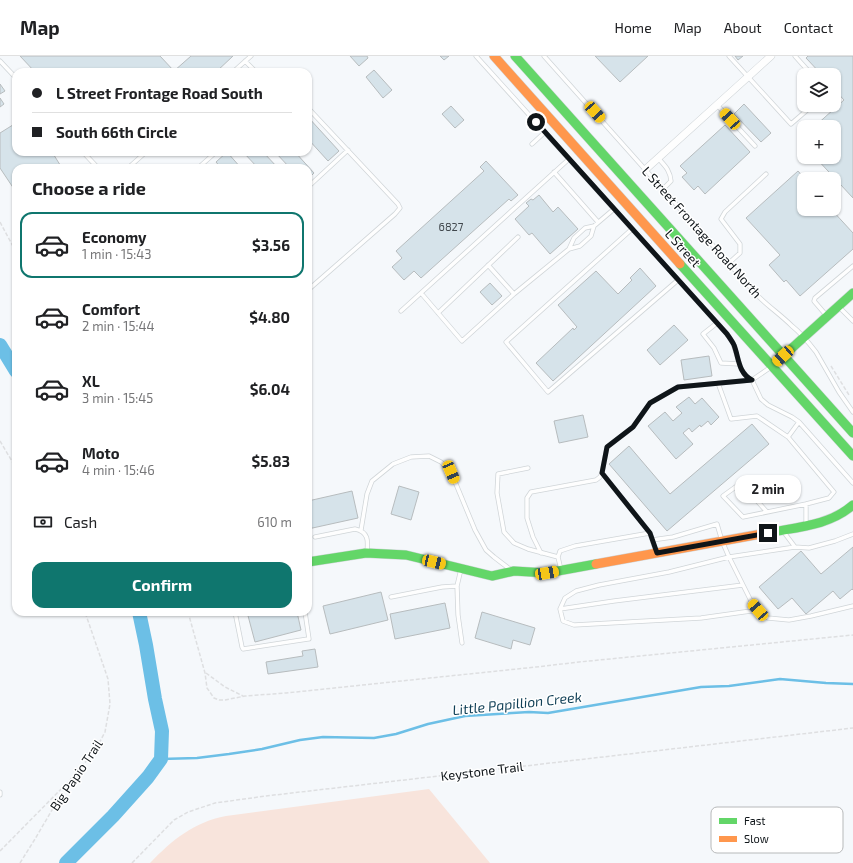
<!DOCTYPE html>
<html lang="en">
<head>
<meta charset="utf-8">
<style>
  :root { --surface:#fff; --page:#f2f2f2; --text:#202124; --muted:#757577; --line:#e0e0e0; --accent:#0f766e }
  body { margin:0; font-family:"Exo 2",sans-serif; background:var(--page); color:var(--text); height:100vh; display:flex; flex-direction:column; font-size:15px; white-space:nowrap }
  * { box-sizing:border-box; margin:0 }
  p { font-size:13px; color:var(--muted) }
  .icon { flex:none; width:22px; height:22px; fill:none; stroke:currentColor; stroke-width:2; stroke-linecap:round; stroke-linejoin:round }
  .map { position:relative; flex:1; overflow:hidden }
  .side { position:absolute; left:12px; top:108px; width:300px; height:452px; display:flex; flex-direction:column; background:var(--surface); border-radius:12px; box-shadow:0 1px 3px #0004 }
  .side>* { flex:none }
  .top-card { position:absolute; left:12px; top:12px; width:300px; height:88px; border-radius:12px; box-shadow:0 1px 3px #0004; display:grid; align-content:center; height:88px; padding:0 20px; background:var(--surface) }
  .controls { position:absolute; left:797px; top:12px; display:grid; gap:8px }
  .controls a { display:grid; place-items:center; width:44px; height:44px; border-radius:8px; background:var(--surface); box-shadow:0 1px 3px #0004; font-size:20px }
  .end { position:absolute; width:18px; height:18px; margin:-9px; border:5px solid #0f1519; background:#fff; box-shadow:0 0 0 2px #fff }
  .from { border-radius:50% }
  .bubble { position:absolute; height:28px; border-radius:12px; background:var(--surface); box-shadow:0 1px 3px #0004; font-size:13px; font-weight:700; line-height:28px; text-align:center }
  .car { position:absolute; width:12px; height:24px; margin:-12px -6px; border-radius:5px; box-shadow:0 0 3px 1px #0007; background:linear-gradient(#f5c518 24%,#345 0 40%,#f5c518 0 76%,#345 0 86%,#f5c518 0) }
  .top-card b { display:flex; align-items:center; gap:14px; height:38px; font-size:15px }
  .top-card b+b { border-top:1px solid var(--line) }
  .top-card i { width:10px; height:10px; background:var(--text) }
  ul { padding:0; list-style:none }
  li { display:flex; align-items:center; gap:12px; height:66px; margin:0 8px 6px; padding:0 12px; border:2px solid transparent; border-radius:12px }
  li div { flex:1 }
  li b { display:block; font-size:15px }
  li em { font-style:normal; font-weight:700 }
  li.current { border-color:var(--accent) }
  li>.icon { width:36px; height:36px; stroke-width:1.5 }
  h2 { padding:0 20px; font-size:18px; line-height:48px }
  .pay { display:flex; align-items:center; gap:10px; height:44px; padding:0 20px; font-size:15px }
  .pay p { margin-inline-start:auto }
  .button { display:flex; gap:8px; margin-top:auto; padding:8px 20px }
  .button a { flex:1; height:46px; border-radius:12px; background:var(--accent); color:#fff; font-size:16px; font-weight:700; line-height:46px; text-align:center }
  header { display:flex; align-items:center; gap:24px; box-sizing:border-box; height:56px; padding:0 20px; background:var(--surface); border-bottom:1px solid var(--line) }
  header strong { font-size:19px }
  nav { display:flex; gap:22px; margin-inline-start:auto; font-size:14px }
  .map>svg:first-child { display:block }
  .green { fill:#f8e4dc }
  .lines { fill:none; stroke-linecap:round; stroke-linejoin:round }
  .stream { stroke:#6cbfe6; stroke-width:2.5 }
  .river { stroke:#6cbfe6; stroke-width:14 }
  .building { fill:#d6e3ea; stroke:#b7bcbe }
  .lane-casing { stroke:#d0d5d8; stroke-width:5 }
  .street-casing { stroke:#d0d5d8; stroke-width:8 }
  .fast-casing { stroke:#d0d5d8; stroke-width:10 }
  .slow-casing { stroke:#d0d5d8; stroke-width:10 }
  .path { stroke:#dedfe1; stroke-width:1.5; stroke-dasharray:4 2; stroke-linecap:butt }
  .lane { stroke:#fefefe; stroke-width:3.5 }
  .street { stroke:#fefefe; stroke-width:7 }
  .fast { stroke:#63d668; stroke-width:9 }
  .slow { stroke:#ff974d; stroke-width:9 }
  .route { stroke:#0f1519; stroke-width:5 }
  .labels { text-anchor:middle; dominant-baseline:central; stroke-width:3; stroke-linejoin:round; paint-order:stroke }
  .number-label { font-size:11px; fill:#41484d }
  .street-label { font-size:13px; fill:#0f1519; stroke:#fff }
  .water-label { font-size:14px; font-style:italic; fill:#103f56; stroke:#fff }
  .key { fill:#fff; stroke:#b7b9ba; stroke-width:1 }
  .key-label { font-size:11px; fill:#0f1519 }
</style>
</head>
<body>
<header>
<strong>Map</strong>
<nav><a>Home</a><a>Map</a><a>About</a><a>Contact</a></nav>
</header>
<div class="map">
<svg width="853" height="807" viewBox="0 0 853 807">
  <rect width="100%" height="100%" fill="#f5f8fb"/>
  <path class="green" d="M429,733L490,807H150C172,784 194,766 226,760Z"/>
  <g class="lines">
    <path class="stream" d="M161,703L197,702L229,698L262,693L300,684L323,681L374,682L396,678L428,668L465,660L529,656L548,657L701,631L729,630L780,623L826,627L853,628"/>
    <path class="river" d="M0,289L16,315
      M66,807L113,760L148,721L161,703L162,675L155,643L146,589L139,556"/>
  </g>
  <path class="building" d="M20,0H160L174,15L191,0H233L216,16H35Z
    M350,0H367L368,2L359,10Z
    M440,0H449L444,4Z
    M595,0H648L620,26Z
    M735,0H743L738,4Z
    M808,0H853V142L815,101H834V71H814L844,44L834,33V19H822L806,2Z
    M374,14L392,34L383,42L366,21Z
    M0,28L5,35L0,38Z
    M0,42L4,48L0,51Z
    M744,48L771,77L761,86L734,58Z
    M451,50L464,64L455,72L442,58Z
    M308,61L339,95L328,105L308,83Z
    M16,67V96H52L62,112H16V136L0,112V77Z
    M725,69L750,96L705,138L698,130L694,134L682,121L687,117L680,110Z
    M804,80V88L800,84Z
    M227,96L241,112H221L216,106Z
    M243,96H263L278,112H258Z
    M275,96H295L314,117L308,123V112H290Z
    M486,105L518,139L511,145L509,143L421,222L414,215L404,224L392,211L402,202L396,195L484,115L480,111Z
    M798,115L805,123L804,153H831L853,177V193L800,240L786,224L784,226L769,209L780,199L746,162Z
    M539,139L553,156L558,151L578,173L550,198L532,177L529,179L515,163L529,150L526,147L531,143L533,144Z
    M640,212L656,230L553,325L536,307L573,272L574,274L577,271L558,249L596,215L618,238L632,224L630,222Z
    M490,227L502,240L492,249L480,236Z
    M674,269L688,284L660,309L647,294Z
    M709,300L712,320L684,324L681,304Z
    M689,341L695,348L702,342L719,361L711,369L708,365L701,371L700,369L692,376L689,372L683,377L693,388L676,403L648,370L665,356L673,365L682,357L676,351Z
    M583,359L588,381L559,387L554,365Z
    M752,368L769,388L667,475L609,408L629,390L670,438Z
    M399,430L419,436L411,464L391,458Z
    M352,435L358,462L308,473V445Z
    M853,491V534L852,533L840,543L833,535L806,558L792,542L778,553L759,531L801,495L821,518Z
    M381,536L388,564L330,578L323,550Z
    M445,547L450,572L395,583L390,558Z
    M247,556H297L301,574L255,586Z
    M482,556L535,572L530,589L513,584L511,593L475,582Z
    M315,593L318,611L268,618L266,606L303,600L302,595Z"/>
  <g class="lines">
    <g class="lane-casing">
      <path id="lane" d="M476,0L727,278L733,287L741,313L748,322L752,324L761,343L768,349L792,361L799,366L853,427
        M544,0L758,240C769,251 781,259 792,270C801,277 809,287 816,296L839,336L853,356
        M729,0L791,68L813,49
        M795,0L812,19
        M0,5L16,22
        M245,5L256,16
        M233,16L251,0
        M717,49L755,90
        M308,52L398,148L400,152L395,158L308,234
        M532,88L545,76
        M83,96L98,112
        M658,102C665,110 670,114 671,125L663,133
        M128,112L146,96
        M198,112L216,96
        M554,116L598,166
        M308,131L348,94
        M632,173L506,286L548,336L678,224
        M569,193L574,182L585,172L594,170
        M729,207L740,197V188L721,163L725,156L766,118
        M488,209L514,238
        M421,237L462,285L514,238L569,193L580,190L591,180L594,170L614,153
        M839,251L853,265
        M401,255L569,103
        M438,257L518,181
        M826,259L814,245L815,242L853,210
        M717,267L703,278L714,292L721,307L739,308
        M718,327L731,363L757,360L788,381
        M799,366L788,381L834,436L829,442L806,448V469
        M528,412L498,418L497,437L504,476L514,487L528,493L558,501
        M767,456L741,427L723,440L743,461L806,448
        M361,474L367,438L372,425L393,408L411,401L429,400L441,406L451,416L475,474L486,494L494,501L511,514
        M783,475L795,491L809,492L835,485L853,478
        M315,481L355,473C369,476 368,485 367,496
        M652,484L673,481L717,468L722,485L729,501L795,491
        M656,496L650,477L602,417L607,391L633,371L650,347L678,331L752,324L771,311
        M541,497L533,481L527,462V442L531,436L596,424L600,421L602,417
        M461,513L457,530L458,559L462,587
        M561,514L558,501L560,495L575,490L650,477
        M391,541L442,531L457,530
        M560,553L614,545L743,529
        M758,554L701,562L574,569L563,565L560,553L565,542L576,535L599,529L669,516L729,501L752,547L761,558L768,562L789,564L811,560L853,550
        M235,556L242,591L243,593L308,583H309L305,556
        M0,736V739"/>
    </g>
    <g class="street-casing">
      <path id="street" d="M646,113L771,0"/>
    </g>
    <g class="fast-casing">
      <path id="fast" d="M515,0L853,377
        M680,208L853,400
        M772,310L853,237
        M772,476C800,471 830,469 853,449
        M308,506L366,497L406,499L492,520L514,515L547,517L596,508"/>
    </g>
    <g class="slow-casing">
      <path id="slow" d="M494,0L680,208
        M596,508L772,476"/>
    </g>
    <path class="path" d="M0,166L16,196
      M831,310L849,339
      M0,385L16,412
      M188,556L205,617L207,632L214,642L219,644H225L245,640L286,637L536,611L579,606L853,579
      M206,617L225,631L243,640
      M0,795L67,727
      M20,807L35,783L69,725L95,695L105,676L110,648L108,623L85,556
      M132,807L174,764L188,756L215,747L266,740L853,672"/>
    <use href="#lane" class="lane"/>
    <use href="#street" class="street"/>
    <use href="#fast" class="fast"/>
    <use href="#slow" class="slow"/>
  </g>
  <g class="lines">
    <path class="route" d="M536,66L727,278C729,281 732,285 734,289C739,302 738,317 752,324L678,331L650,347L633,371L607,391L602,417L650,477L657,497L768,477"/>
  </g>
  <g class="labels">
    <g class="number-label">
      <text x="451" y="170">6827</text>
    </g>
    <g class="street-label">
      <text transform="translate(702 176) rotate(48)">L Street Frontage Road North</text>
      <text transform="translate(683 192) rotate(48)">L Street</text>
      <text transform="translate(482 715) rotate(-7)">Keystone Trail</text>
      <text transform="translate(76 719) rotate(-56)">Big Papio Trail</text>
    </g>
    <g class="water-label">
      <text transform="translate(517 647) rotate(-6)">Little Papillion Creek</text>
    </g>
  </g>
  <rect x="711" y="751" width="132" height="46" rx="6" class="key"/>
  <rect x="719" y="762" width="18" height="6" fill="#63d668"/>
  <rect x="719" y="780" width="18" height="6" fill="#ff974d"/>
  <g class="key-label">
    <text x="744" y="769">Fast</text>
    <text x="744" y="787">Slow</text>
  </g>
</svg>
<div class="controls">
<a><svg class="icon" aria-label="layers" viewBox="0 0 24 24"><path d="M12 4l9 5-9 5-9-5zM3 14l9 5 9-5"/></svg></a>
<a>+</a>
<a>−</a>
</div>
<i class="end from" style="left:536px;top:66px"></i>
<i class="end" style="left:768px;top:477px"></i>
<div class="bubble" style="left:735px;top:419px;width:66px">2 min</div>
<i class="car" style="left:595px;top:56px;rotate:138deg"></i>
<i class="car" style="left:730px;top:63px;rotate:318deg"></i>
<i class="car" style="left:783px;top:300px;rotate:228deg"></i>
<i class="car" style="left:451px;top:416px;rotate:157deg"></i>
<i class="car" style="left:434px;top:506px;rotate:103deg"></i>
<i class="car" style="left:547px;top:517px;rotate:80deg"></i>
<i class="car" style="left:758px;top:554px;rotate:319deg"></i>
<div class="top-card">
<b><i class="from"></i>L Street Frontage Road South</b>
<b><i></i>South 66th Circle</b>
</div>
<section class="side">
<h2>Choose a ride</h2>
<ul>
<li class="current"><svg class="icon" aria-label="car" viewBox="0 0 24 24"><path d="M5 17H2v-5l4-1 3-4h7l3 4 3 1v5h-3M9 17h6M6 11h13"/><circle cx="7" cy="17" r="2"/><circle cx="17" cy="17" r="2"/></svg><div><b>Economy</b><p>1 min · 15:43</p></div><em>$3.56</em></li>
<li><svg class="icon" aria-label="car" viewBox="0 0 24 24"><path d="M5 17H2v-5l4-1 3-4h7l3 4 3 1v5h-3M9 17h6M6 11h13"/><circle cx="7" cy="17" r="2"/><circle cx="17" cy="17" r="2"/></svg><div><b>Comfort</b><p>2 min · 15:44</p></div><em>$4.80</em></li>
<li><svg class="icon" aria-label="car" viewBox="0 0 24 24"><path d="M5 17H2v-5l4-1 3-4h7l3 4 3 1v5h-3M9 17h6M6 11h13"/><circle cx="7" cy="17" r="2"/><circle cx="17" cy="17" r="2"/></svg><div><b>XL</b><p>3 min · 15:45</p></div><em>$6.04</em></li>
<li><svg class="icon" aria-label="car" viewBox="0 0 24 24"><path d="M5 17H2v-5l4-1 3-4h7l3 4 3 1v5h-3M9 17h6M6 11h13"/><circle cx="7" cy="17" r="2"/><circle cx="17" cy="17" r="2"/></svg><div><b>Moto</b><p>4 min · 15:46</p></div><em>$5.83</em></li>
</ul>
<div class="pay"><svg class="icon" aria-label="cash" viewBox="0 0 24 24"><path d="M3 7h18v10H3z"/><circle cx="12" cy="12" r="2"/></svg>Cash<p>610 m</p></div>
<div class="button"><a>Confirm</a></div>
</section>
</div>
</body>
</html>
